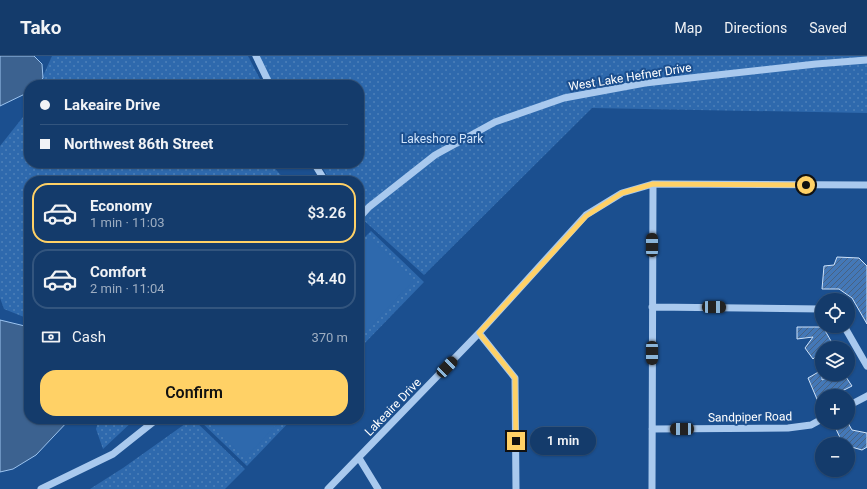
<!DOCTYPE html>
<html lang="en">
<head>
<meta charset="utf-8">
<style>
  :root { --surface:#143b6b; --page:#1d4271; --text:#f1f3f6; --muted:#9dadc1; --line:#33557e; --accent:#ffd166 }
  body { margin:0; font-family:Roboto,sans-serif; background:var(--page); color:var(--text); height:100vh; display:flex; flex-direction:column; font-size:15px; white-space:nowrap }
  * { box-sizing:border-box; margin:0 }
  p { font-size:13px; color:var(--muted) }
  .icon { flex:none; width:22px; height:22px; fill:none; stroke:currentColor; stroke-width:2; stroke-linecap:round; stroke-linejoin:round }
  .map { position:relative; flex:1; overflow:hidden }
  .panel { position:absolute; left:24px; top:120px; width:340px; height:248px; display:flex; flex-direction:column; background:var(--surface); border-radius:16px; box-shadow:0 1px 3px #0004,0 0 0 1px var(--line) }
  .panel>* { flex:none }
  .hud { position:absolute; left:24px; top:24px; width:340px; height:88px; border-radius:16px; box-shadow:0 1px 3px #0004,0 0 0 1px var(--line); display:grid; align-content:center; height:88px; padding:0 16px; background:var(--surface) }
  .controls { position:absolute; left:815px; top:237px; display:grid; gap:8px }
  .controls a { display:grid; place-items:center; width:40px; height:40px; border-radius:50%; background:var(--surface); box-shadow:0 1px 3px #0004,0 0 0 1px var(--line); font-size:20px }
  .end { position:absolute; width:18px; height:18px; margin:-9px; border:5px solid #ffd166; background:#111; box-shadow:0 0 0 2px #111 }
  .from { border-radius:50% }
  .bubble { position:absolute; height:28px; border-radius:14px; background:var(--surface); box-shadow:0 1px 3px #0004,0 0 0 1px var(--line); font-size:13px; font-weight:600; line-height:28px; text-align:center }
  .car { position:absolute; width:12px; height:24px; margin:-12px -6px; border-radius:5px; box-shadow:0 0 3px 1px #0007; background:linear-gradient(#222 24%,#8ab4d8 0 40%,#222 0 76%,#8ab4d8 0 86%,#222 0) }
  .hud b { display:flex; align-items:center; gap:14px; height:38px; font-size:15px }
  .hud b+b { border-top:1px solid var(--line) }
  .hud i { width:10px; height:10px; background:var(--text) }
  ul { padding:7px 0 0; list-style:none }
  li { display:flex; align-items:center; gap:12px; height:60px; margin:0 8px 6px; padding:0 8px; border:2px solid var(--line); border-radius:16px }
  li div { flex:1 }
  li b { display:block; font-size:15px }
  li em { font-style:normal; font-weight:600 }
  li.active { border-color:var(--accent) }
  li>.icon { width:36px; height:36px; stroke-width:1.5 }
  .pay { display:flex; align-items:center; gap:10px; height:44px; padding:0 16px; font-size:15px }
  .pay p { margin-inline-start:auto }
  .action { display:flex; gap:8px; margin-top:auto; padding:8px 16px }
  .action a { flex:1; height:46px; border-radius:16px; background:var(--accent); color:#111; font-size:16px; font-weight:600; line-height:46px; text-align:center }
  header { display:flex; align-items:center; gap:24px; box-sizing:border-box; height:56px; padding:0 20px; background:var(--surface); border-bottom:1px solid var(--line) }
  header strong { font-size:19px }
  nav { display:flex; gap:22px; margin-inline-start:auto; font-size:14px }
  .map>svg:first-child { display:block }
  .grass { fill:url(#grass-dots) }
  .pitch { fill:#2e69ad }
  .water { fill:#3c6290; stroke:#9cc4f0 }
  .building { fill:url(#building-hatch); stroke:#cfe3fa }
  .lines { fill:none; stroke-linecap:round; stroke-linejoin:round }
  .minor { stroke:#a9c9ee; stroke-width:7 }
  .route { stroke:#ffd166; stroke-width:5 }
  .labels { text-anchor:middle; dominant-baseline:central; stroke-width:4; stroke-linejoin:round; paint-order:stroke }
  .street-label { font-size:12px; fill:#fff; stroke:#1b4f8f }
  .park-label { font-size:12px; fill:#cfe3fa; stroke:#1b4f8f }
</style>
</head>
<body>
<header>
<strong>Tako</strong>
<nav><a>Map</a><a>Directions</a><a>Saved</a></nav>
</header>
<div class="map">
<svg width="867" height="433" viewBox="0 0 867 433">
  <defs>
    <pattern id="grass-dots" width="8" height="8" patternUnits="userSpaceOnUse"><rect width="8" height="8" fill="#2e69ad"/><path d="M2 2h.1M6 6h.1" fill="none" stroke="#4d80b9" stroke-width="1.8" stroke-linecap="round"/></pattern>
    <pattern id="building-hatch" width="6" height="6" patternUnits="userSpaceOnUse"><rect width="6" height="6" fill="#4478b7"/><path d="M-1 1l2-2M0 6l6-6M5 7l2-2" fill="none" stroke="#486282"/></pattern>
  </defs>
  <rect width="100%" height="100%" fill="#1b4f8f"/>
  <path class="grass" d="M52,0H248L263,29H39Z
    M252,0H867V57L592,52L424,219L359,160V125H331L319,107H359V29H269Z
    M29,51V107H270L286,125H29V263L4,253L0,242V90L27,56Z
    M371,175L424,226L359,293V187Z
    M99,363H135L103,393L96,373Z
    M192,363H193L245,413L225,433H90L123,412Z
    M198,363H292L247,410Z"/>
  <path class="pitch" d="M369,182L414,224L359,282V192Z
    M204,363H282L245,402Z"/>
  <path class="water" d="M0,0H34L42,8L43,22L36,29H29V36L0,50Z
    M0,264L29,271V363H70L36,399L13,413L0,416Z"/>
  <path class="building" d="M837,201L859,202L867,210V268L852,242L839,233H822L824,210L834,209Z
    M797,271H823L835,292H822V304L818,298L813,303L805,292L813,281L797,283Z
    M822,314V324L834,318H844L852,330L832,340H822V355L808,322Z
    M848,367L852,374L867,377V391L862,394L848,390V388H843L836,373Z"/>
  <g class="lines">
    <path class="minor" d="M256,0L270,29
      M314,107L325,125
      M359,162L369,151L435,99L495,66L564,42L645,27L816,8L867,4
      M652,251L822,253
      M844,270L867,310
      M479,277L515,322L516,433
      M848,350L867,340
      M652,373L788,372L811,369L822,363
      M359,402L378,433
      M41,433L113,398L157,363
      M328,433L479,277L586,159L622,137L653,128L867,129
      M652,433L653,128"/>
  </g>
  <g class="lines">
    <path class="route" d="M516,385L515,322L479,277L586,160L622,137L653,128L806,129"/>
  </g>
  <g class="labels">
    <g class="street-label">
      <text transform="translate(630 21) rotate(-9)">West Lake Hefner Drive</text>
      <text transform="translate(393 351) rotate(-46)">Lakeaire Drive</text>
      <text transform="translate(750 361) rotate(-1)">Sandpiper Road</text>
    </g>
    <g class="park-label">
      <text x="442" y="83">Lakeshore Park</text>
    </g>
  </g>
</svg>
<div class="controls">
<a><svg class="icon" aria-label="locate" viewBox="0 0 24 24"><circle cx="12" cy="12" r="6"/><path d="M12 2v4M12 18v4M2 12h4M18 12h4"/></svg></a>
<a><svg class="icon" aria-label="layers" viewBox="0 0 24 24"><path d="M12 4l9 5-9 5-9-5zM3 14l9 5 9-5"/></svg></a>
<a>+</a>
<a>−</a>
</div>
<i class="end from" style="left:806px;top:129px"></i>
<i class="end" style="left:516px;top:385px"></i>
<div class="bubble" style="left:530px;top:371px;width:66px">1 min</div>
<i class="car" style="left:652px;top:189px;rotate:0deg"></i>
<i class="car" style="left:714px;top:251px;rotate:91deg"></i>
<i class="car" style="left:652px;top:297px;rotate:180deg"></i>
<i class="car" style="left:447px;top:311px;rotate:44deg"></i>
<i class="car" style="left:682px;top:373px;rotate:269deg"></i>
<div class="hud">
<b><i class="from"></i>Lakeaire Drive</b>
<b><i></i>Northwest 86th Street</b>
</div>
<section class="panel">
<ul>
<li class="active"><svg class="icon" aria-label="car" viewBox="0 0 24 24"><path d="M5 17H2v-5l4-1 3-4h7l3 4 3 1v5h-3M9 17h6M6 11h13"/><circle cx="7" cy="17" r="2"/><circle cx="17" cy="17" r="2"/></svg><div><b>Economy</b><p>1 min · 11:03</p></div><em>$3.26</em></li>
<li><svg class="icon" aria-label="car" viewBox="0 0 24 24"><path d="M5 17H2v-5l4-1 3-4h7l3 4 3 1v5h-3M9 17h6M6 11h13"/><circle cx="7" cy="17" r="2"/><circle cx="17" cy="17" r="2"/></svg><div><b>Comfort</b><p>2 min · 11:04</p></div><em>$4.40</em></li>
</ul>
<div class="pay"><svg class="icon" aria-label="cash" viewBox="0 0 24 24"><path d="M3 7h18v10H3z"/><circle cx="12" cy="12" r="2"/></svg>Cash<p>370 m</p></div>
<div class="action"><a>Confirm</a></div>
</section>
</div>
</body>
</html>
